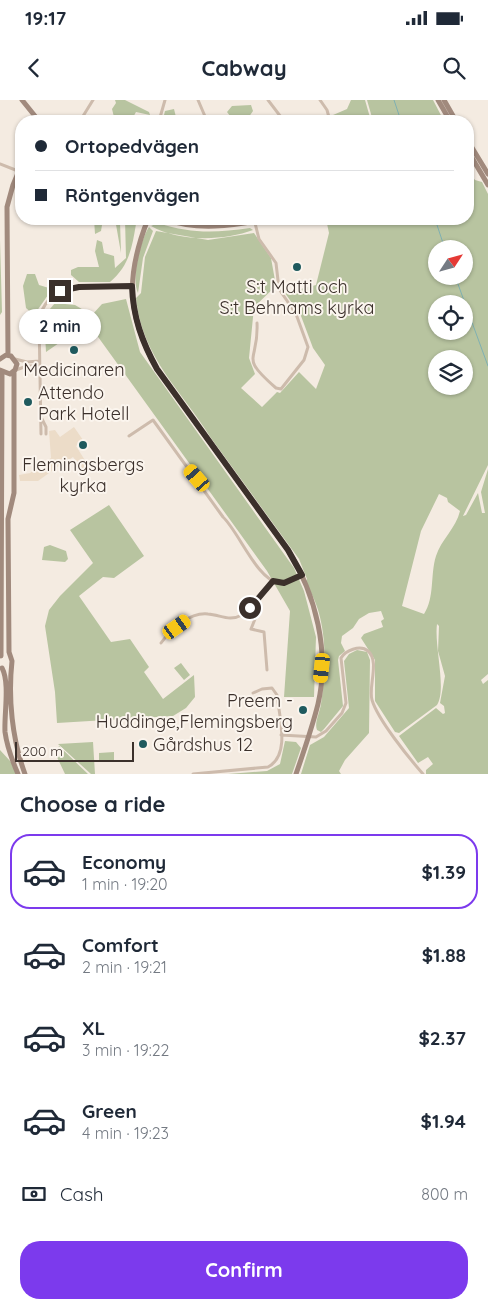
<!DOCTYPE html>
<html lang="en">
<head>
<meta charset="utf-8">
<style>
  :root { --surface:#fff; --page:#f6f6f7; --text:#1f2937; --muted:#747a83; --line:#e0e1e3; --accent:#7c3aed }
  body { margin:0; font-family:Quicksand,sans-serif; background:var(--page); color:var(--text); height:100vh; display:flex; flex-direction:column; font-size:19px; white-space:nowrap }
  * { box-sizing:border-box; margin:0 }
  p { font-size:16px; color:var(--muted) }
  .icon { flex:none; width:28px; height:28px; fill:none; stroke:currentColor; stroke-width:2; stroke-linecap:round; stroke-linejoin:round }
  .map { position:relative; height:674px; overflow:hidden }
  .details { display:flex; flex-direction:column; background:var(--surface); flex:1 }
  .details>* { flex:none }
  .hud { position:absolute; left:15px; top:15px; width:459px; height:110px; border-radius:20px; box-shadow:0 1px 4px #0004; display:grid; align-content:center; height:110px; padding:0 20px; background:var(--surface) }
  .needle { width:32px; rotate:54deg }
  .controls { position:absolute; left:428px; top:140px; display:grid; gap:10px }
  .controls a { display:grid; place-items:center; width:45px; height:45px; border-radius:50%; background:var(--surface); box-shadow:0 1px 4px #0004; font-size:25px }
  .scale { position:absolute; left:15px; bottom:12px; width:119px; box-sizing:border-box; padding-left:5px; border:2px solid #3b302b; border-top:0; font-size:14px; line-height:18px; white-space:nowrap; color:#3b302b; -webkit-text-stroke:4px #fbf5ee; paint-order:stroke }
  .end { position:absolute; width:22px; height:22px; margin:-11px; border:6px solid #3b302b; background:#fff; box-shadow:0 0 0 2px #fff }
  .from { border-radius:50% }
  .bubble { position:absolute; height:35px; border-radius:18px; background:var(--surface); box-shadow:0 1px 4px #0004; font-size:16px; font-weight:700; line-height:35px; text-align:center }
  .car { position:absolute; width:15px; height:30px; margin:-15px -8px; border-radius:6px; box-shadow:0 0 4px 1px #0007; background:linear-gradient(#f5c518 24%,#345 0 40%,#f5c518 0 76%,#345 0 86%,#f5c518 0) }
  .hud b { display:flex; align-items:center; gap:18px; height:48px; font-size:19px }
  .hud b+b { border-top:1px solid var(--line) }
  .hud i { width:12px; height:12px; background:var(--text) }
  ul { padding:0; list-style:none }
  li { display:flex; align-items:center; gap:15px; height:75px; margin:0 10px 8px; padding:0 10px; border:2px solid transparent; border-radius:20px }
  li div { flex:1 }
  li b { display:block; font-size:19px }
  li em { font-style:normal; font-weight:700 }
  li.selected { border-color:var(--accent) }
  li>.icon { width:45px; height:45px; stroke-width:1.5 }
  h2 { padding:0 20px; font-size:22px; line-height:60px }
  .pay { display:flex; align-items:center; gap:12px; height:55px; padding:0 20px; font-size:19px }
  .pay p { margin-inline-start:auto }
  .cta { display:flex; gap:10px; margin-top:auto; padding:10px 20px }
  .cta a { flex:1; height:58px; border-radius:20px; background:var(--accent); color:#fff; font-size:20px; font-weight:700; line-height:58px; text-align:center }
  .status { display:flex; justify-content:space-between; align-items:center; height:35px; padding:0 25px; background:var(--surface); direction:ltr }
  .status svg { height:14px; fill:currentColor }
  header { display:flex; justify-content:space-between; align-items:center; height:65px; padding:0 20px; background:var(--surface); font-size:22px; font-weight:700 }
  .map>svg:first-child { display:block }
  .green { fill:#b8c4a0; fill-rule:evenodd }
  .plaza { fill:#ecdcc8 }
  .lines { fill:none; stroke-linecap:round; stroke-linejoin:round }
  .stream { stroke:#7fb0b2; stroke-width:1 }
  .street { stroke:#cdbbac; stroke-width:3 }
  .secondary { stroke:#a18a7d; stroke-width:5 }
  .route { stroke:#3b302b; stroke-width:6 }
  .poi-dot { fill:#1f5a5e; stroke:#fbf5ee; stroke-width:2 }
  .labels { text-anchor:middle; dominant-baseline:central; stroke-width:4; stroke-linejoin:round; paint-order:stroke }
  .poi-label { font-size:18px; fill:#3b302b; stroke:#fbf5ee }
</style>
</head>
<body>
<div class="status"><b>19:17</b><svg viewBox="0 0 49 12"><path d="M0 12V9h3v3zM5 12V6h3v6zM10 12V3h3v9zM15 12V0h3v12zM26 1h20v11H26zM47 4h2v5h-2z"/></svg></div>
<header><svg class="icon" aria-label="back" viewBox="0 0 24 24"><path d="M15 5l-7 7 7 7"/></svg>Cabway<svg class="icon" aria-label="search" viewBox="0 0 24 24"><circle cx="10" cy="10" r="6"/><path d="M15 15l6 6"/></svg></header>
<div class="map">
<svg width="488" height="674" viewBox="0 0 488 674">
  <rect width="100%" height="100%" fill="#f4ebe1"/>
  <path class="green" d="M115,0H125L149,12L150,15L136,12L131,21H115L112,9L116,3Z
    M351,0H365L371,21H334L333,15L347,9Z
    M367,0H433L444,21H373Z
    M251,5L253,11L246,21H234L227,12L232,6Z
    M174,9L177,21H167L168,18L164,15L165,11Z
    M468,71L475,80L482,82L488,94V365L463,416L466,415L478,393L482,413H485L481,392L488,369V574L481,580L483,584L488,580V674H426V670L433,664L428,657L418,663L399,636L436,608L443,614L445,613L444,606L440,603L445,576L438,551L439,526L437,524C434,546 447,590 437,605L399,633L395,632L375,601V560L361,538L364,534L383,527L381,521L384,519L381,511L369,513L359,519L353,528L342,536L341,543L345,551L339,556L338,560L343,606L324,629L321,632L317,630C314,623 320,612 321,604C327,565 328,515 305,483L307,479L299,459L211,338C182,291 142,258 136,198L141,193L145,157L156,131L208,140L254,133L271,158L276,186L254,207L249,258L255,274L241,288L262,307L277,292L280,293L299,272L316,289L325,265L313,248L301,216L285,193L316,185L329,133L326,119H468ZM436,149H464V176H436ZM436,204H464V231H436ZM436,259H464V286H436ZM439,394L447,398L448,402L460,411C456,428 441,440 436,456C430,475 435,497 424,514L402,506L421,431Z
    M94,119H103L101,131L95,134Z
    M115,119H124L120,121L121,153Z
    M125,119H133L136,124C132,148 129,166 110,182H79L71,175V170L78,167H99L95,151L97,140L102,142L104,153L114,156L115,168L126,158Z
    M180,119H230L213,122Z
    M158,123C192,134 215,133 250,128L253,130C224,141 179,142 151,126Z
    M149,127L153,131L143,158L138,193C131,179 140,141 149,127Z
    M0,140L2,212L0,215Z
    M27,174H35L39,185L49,188L48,195L34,215L26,208L23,186Z
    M126,199L140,252L294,468L304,491L316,537L314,597H284L290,511L267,471L88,223L46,252L44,216L55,203L75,205L92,215L102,204Z
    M109,405L144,456L114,478L103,477L79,496L111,542L130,539L149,567L144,572L163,599L194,575L195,597L186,608L173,616L57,623L55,592L45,526L49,510L60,496L93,463L70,430Z
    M50,445L66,451L68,459L65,462L42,460L44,447Z
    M357,550L367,552L370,560L369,633L345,660L339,671L341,674H301L310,645L324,637L349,608L344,561L349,554Z
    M181,563L190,575L184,580L174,568Z
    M285,641L296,642L301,648L292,674H228L267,671L280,664Z
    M93,642L95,674H91L58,644Z
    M59,646L88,674H65L56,655Z
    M0,650L11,662L16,674H0Z
    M114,652V661L99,662V653Z"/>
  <path class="plaza" d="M74,327L83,340L76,346L91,370L86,374L73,357L67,361L64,357L58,362L60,365L38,381H20L19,375L30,373L51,358L49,331L55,330L60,337Z"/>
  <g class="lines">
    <path class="stream" d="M394,0L401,21
      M435,119L445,149
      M455,176L488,266"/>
    <path class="street" d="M198,0L207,21
      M268,0L284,21
      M320,0L327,10L330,21
      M80,21L93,0
      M159,21L165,0
      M0,64L18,71
      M254,119L259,139L276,163L279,189L296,214L308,247L304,260L281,289L276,288C238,255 259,263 257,223
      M15,259L27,262L39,261
      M16,270L27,266H39
      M42,319L46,327V334
      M41,334L39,219C51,174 97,190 132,186
      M129,336L153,320L223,417C239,432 257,480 279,483C286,484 295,479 301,476
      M250,508L255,519L251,529L264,532L267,570
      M161,543C171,529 190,512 208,514C221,515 229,522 242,515C254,509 264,492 273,481
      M281,635L316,637L326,631L342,613L346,603L341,558C345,551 360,544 368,551C380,561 368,587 372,600C378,620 409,658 423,674
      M193,674L268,667C291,655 279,616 277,595L272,588L262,589L253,593"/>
    <path class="secondary" d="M22,0L39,21
      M438,0L450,21
      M444,0L456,21
      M468,41L488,74
      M468,51L488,85
      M148,119C125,177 127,215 157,269L288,450C316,495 330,552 318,604C312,628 304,651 296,674
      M164,119C197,131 233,126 266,119
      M8,255L7,107L13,85L21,66
      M0,259L6,255L11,256L17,264L15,270L10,274L0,270
      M14,271V393L8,419L9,552L12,561C8,598 12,639 25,674
      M1,556L2,272
      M2,568C10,583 4,614 5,632C7,647 12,660 18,674"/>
  </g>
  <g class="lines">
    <path class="route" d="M60,191L79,187L132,186C133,217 142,242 157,269L288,450L302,475L284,483L273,481L250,508"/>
  </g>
  <g class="poi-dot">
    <circle cx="297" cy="167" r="5"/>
    <circle cx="74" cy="250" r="5"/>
    <circle cx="28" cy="302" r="5"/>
    <circle cx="83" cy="345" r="5"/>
    <circle cx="303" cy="610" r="5"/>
    <circle cx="143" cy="644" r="5"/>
  </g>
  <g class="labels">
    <g class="poi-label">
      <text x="297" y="186">S:t Matti och<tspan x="297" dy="21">S:t Behnams kyrka</tspan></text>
      <text x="74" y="269">Medicinaren</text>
      <text x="38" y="292" text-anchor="start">Attendo<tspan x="38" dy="21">Park Hotell</tspan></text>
      <text x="83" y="364">Flemingsbergs<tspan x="83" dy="21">kyrka</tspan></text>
      <text x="293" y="600" text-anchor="end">Preem -<tspan x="293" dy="21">Huddinge,Flemingsberg</tspan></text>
      <text x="153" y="644" text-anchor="start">Gårdshus 12</text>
    </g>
  </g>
</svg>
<div class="controls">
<a><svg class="needle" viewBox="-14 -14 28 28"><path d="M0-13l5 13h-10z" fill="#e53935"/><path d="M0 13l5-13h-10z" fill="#747a83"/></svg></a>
<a><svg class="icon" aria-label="locate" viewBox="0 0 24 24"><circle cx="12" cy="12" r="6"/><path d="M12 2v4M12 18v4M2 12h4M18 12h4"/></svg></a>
<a><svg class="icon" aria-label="layers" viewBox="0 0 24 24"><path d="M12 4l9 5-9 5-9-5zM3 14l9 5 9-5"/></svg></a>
</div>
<div class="scale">200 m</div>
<i class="end from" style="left:250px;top:508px"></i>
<i class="end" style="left:60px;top:191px"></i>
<div class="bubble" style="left:19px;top:209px;width:82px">2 min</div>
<i class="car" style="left:197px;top:378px;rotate:319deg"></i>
<i class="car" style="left:177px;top:527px;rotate:55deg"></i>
<i class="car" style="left:322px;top:568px;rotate:186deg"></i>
<div class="hud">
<b><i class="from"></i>Ortopedvägen</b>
<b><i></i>Röntgenvägen</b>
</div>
</div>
<section class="details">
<h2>Choose a ride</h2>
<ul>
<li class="selected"><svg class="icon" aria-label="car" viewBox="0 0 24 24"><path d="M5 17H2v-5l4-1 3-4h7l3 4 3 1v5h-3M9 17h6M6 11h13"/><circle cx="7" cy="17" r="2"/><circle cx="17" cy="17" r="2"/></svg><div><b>Economy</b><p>1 min · 19:20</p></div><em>$1.39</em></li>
<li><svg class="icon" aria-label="car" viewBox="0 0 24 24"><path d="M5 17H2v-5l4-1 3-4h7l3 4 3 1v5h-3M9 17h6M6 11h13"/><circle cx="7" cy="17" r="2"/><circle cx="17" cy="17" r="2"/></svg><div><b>Comfort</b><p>2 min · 19:21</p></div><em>$1.88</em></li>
<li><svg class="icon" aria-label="car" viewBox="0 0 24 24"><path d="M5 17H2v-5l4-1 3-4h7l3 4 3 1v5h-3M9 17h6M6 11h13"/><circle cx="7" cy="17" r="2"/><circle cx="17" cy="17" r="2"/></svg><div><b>XL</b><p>3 min · 19:22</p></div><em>$2.37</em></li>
<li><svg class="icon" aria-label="car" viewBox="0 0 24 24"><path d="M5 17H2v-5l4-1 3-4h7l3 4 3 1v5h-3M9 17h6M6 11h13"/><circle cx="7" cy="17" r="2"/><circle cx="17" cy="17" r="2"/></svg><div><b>Green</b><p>4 min · 19:23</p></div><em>$1.94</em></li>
</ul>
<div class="pay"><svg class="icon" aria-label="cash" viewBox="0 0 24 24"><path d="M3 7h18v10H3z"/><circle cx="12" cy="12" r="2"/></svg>Cash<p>800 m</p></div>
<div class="cta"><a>Confirm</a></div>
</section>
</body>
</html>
